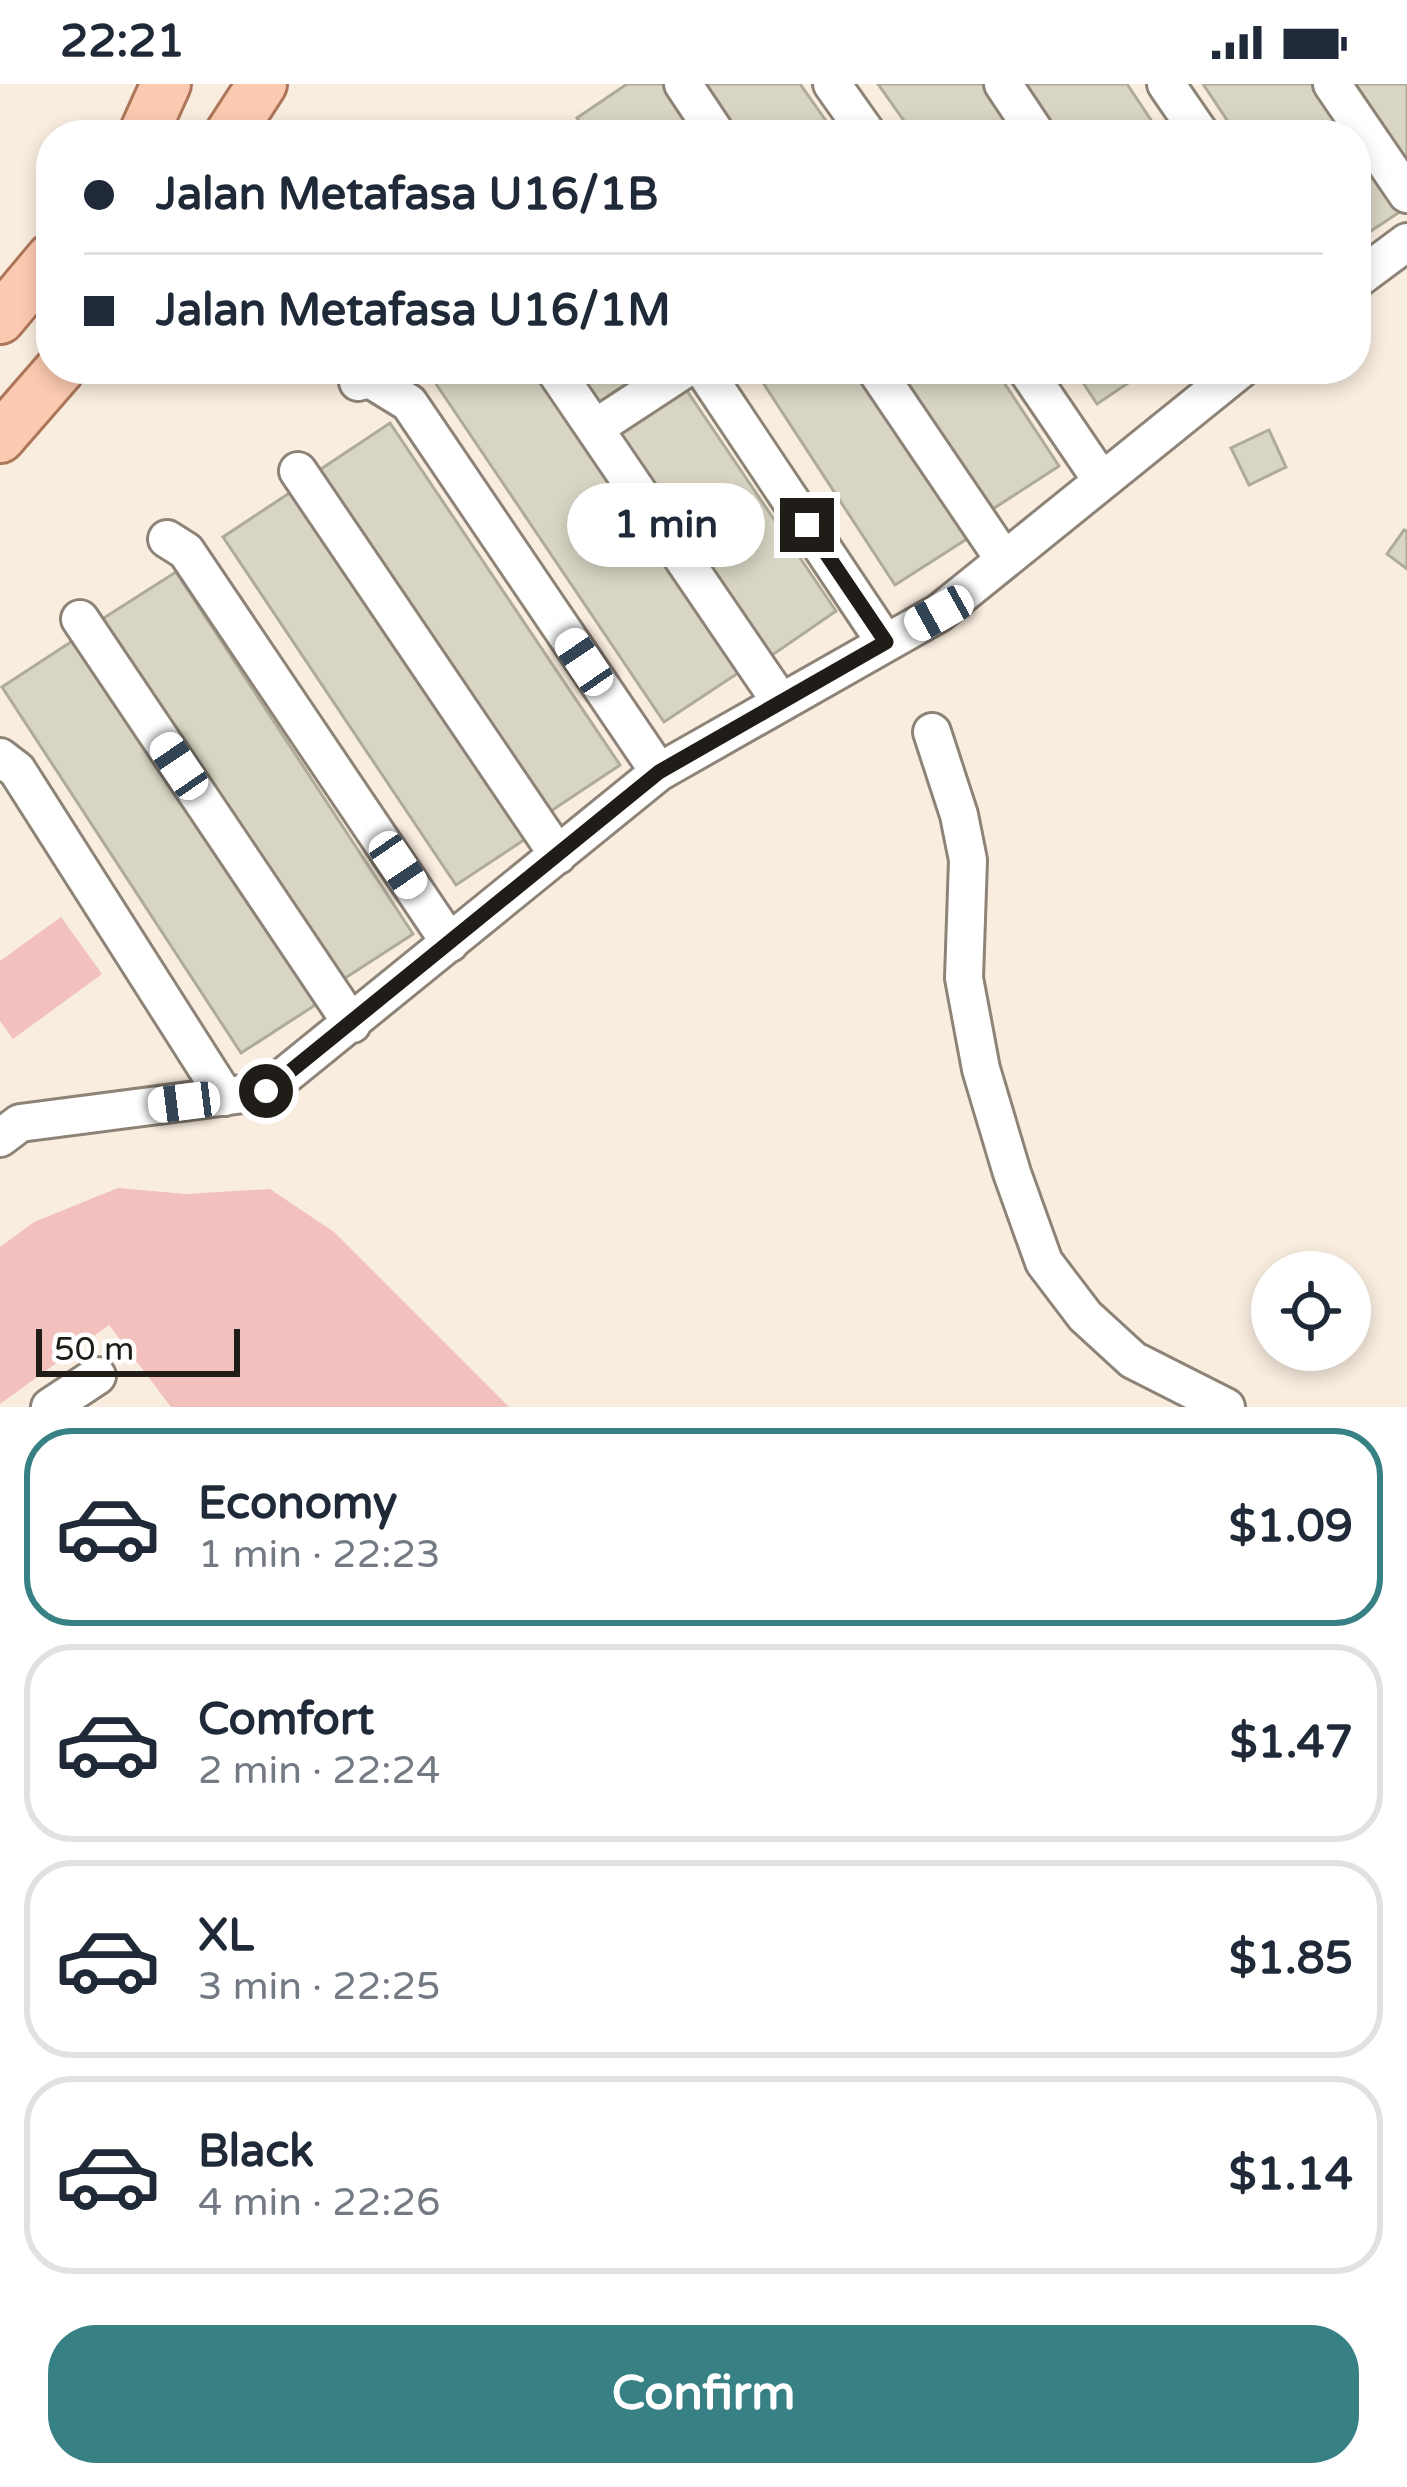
<!DOCTYPE html>
<html lang="en">
<head>
<meta charset="utf-8">
<style>
  :root { --surface:#fff; --page:#f6f6f7; --text:#1f2937; --muted:#747a83; --line:#e0e1e3; --accent:#378084 }
  body { margin:0; font-family:"Varela Round",sans-serif; background:var(--page); color:var(--text); height:100vh; display:flex; flex-direction:column; font-size:45px; white-space:nowrap }
  * { box-sizing:border-box; margin:0 }
  p { font-size:39px; color:var(--muted) }
  .icon { flex:none; width:66px; height:66px; fill:none; stroke:currentColor; stroke-width:2; stroke-linecap:round; stroke-linejoin:round }
  .map { position:relative; height:1323px; overflow:hidden }
  .details { display:flex; flex-direction:column; background:var(--surface); flex:1 }
  .details>* { flex:none }
  .top-card { position:absolute; left:36px; top:36px; width:1335px; height:264px; border-radius:48px; box-shadow:0 6px 18px #0003; display:grid; align-content:center; height:264px; padding:0 48px; background:var(--surface) }
  .buttons { position:absolute; left:1251px; top:1167px; display:grid; gap:24px }
  .buttons a { display:grid; place-items:center; width:120px; height:120px; border-radius:50%; background:var(--surface); box-shadow:0 6px 18px #0003; font-size:60px }
  .scale { position:absolute; left:36px; bottom:30px; width:204px; box-sizing:border-box; padding-left:12px; border:6px solid #201c17; border-top:0; font-size:33px; line-height:42px; white-space:nowrap; color:#201c17; -webkit-text-stroke:9px #fff; paint-order:stroke }
  .end { position:absolute; width:54px; height:54px; margin:-27px; border:15px solid #201c17; background:#fff; box-shadow:0 0 0 6px #fff }
  .from { border-radius:50% }
  .bubble { position:absolute; height:84px; border-radius:42px; background:var(--surface); box-shadow:0 6px 18px #0003; font-size:39px; font-weight:700; line-height:84px; text-align:center }
  .car { position:absolute; width:36px; height:72px; margin:-36px -18px; border-radius:15px; box-shadow:0 0 9px 3px #0007; background:linear-gradient(#fff 24%,#345 0 40%,#fff 0 76%,#345 0 86%,#fff 0) }
  .top-card b { display:flex; align-items:center; gap:42px; height:114px; font-size:45px }
  .top-card b+b { border-top:3px solid var(--line) }
  .top-card i { width:30px; height:30px; background:var(--text) }
  ul { padding:21px 0 0; list-style:none }
  li { display:flex; align-items:center; gap:36px; height:198px; margin:0 24px 18px; padding:0 24px; border:6px solid var(--line); border-radius:48px }
  li div { flex:1 }
  li b { display:block; font-size:45px }
  li em { font-style:normal; font-weight:700 }
  li.current { border-color:var(--accent) }
  li>.icon { width:108px; height:108px; stroke-width:1.5 }
  .button { display:flex; gap:24px; margin-top:auto; padding:24px 48px }
  .button a { flex:1; height:138px; border-radius:48px; background:var(--accent); color:#fff; font-size:48px; font-weight:700; line-height:138px; text-align:center }
  .status { display:flex; justify-content:space-between; align-items:center; height:84px; padding:0 60px; background:var(--surface); direction:ltr }
  .status svg { height:33px; fill:currentColor }
  .map>svg:first-child { display:block }
  .green { fill:#f2c0bd }
  .building { fill:#d8d5c4; stroke:#aeab9a; stroke-width:3 }
  .lines { fill:none; stroke-linecap:round; stroke-linejoin:round }
  .minor-casing { stroke:#8d8376; stroke-width:42 }
  .major-casing { stroke:#ae7659; stroke-width:54 }
  .minor { stroke:#fff; stroke-width:36 }
  .major { stroke:#fccab1; stroke-width:48 }
  .route { stroke:#201c17; stroke-width:15 }
</style>
</head>
<body>
<div class="status"><b>22:21</b><svg viewBox="0 0 49 12"><path d="M0 12V9h3v3zM5 12V6h3v6zM10 12V3h3v9zM15 12V0h3v12zM26 1h20v11H26zM47 4h2v5h-2z"/></svg></div>
<div class="map">
<svg width="1407" height="1323" viewBox="0 0 1407 1323">
  <rect width="100%" height="100%" fill="#f9eddf"/>
  <path class="green" d="M61,833L102,890L13,955L0,937V877Z
    M118,1104L186,1110L270,1105L334,1148L509,1323H171L109,1241L0,1320V1163L34,1138Z"/>
  <path class="building" d="M627,0H669L705,51H589L577,34Z
    M688,0H800L836,51H724Z
    M878,0H999L1020,30L990,51H914Z
    M1018,0H1127L1161,51H1052Z
    M1203,0H1317L1351,51H1237Z
    M1339,0H1407V94Z
    M1356,59L1401,127L1356,157Z
    M426,285H542L744,585L664,638Z
    M562,285H648L589,325Z
    M754,285H865L973,451L895,501Z
    M885,285H995L1059,382L982,432Z
    M1074,285H1149L1097,320Z
    M681,298L836,527L762,578L606,349Z
    M390,339L620,681L542,733L312,391Z
    M1269,346L1286,383L1249,401L1231,364Z
    M303,400L536,748L456,801L223,453Z
    M1404,446L1407,447V485L1387,470Z
    M176,488L413,850L333,902L96,539Z
    M83,550L323,916L241,969L2,603Z"/>
  <g class="lines">
    <g class="minor-casing">
      <path id="minor" d="M683,0L717,51
        M832,0L868,51
        M1003,0L1037,51
        M1166,0L1201,51
        M1332,0L1407,110
        M1356,196L1407,158
        M554,285L780,617
        M703,285L885,558
        M875,285L1003,474
        M1026,285L1102,397
        M358,298L370,295L409,319L659,688
        M595,344L685,285
        M298,387L558,771
        M167,455L186,467L450,859
        M80,535L352,940
        M932,648L959,731L968,776L964,894L981,985L1012,1089L1044,1178L1085,1232L1133,1276L1226,1323
        M0,673L17,686L225,1013
        M0,1054L20,1039L266,1007L659,688L939,529L1241,285
        M50,1323L97,1292"/>
    </g>
    <g class="major-casing">
      <path id="major" d="M143,51L166,0
        M229,51L262,0
        M0,235L51,174
        M0,354L60,285"/>
    </g>
    <use href="#minor" class="minor"/>
    <use href="#major" class="major"/>
  </g>
  <g class="lines">
    <path class="route" d="M266,1007L659,688L886,558L807,441"/>
  </g>
</svg>
<div class="buttons">
<a><svg class="icon" aria-label="locate" viewBox="0 0 24 24"><circle cx="12" cy="12" r="6"/><path d="M12 2v4M12 18v4M2 12h4M18 12h4"/></svg></a>
</div>
<div class="scale">50 m</div>
<i class="end from" style="left:266px;top:1007px"></i>
<i class="end" style="left:807px;top:441px"></i>
<div class="bubble" style="left:567px;top:399px;width:198px">1 min</div>
<i class="car" style="left:939px;top:529px;rotate:241deg"></i>
<i class="car" style="left:584px;top:578px;rotate:326deg"></i>
<i class="car" style="left:179px;top:682px;rotate:326deg"></i>
<i class="car" style="left:398px;top:781px;rotate:146deg"></i>
<i class="car" style="left:184px;top:1018px;rotate:263deg"></i>
<div class="top-card">
<b><i class="from"></i>Jalan Metafasa U16/1B</b>
<b><i></i>Jalan Metafasa U16/1M</b>
</div>
</div>
<section class="details">
<ul>
<li class="current"><svg class="icon" aria-label="car" viewBox="0 0 24 24"><path d="M5 17H2v-5l4-1 3-4h7l3 4 3 1v5h-3M9 17h6M6 11h13"/><circle cx="7" cy="17" r="2"/><circle cx="17" cy="17" r="2"/></svg><div><b>Economy</b><p>1 min · 22:23</p></div><em>$1.09</em></li>
<li><svg class="icon" aria-label="car" viewBox="0 0 24 24"><path d="M5 17H2v-5l4-1 3-4h7l3 4 3 1v5h-3M9 17h6M6 11h13"/><circle cx="7" cy="17" r="2"/><circle cx="17" cy="17" r="2"/></svg><div><b>Comfort</b><p>2 min · 22:24</p></div><em>$1.47</em></li>
<li><svg class="icon" aria-label="car" viewBox="0 0 24 24"><path d="M5 17H2v-5l4-1 3-4h7l3 4 3 1v5h-3M9 17h6M6 11h13"/><circle cx="7" cy="17" r="2"/><circle cx="17" cy="17" r="2"/></svg><div><b>XL</b><p>3 min · 22:25</p></div><em>$1.85</em></li>
<li><svg class="icon" aria-label="car" viewBox="0 0 24 24"><path d="M5 17H2v-5l4-1 3-4h7l3 4 3 1v5h-3M9 17h6M6 11h13"/><circle cx="7" cy="17" r="2"/><circle cx="17" cy="17" r="2"/></svg><div><b>Black</b><p>4 min · 22:26</p></div><em>$1.14</em></li>
</ul>
<div class="button"><a>Confirm</a></div>
</section>
</body>
</html>
